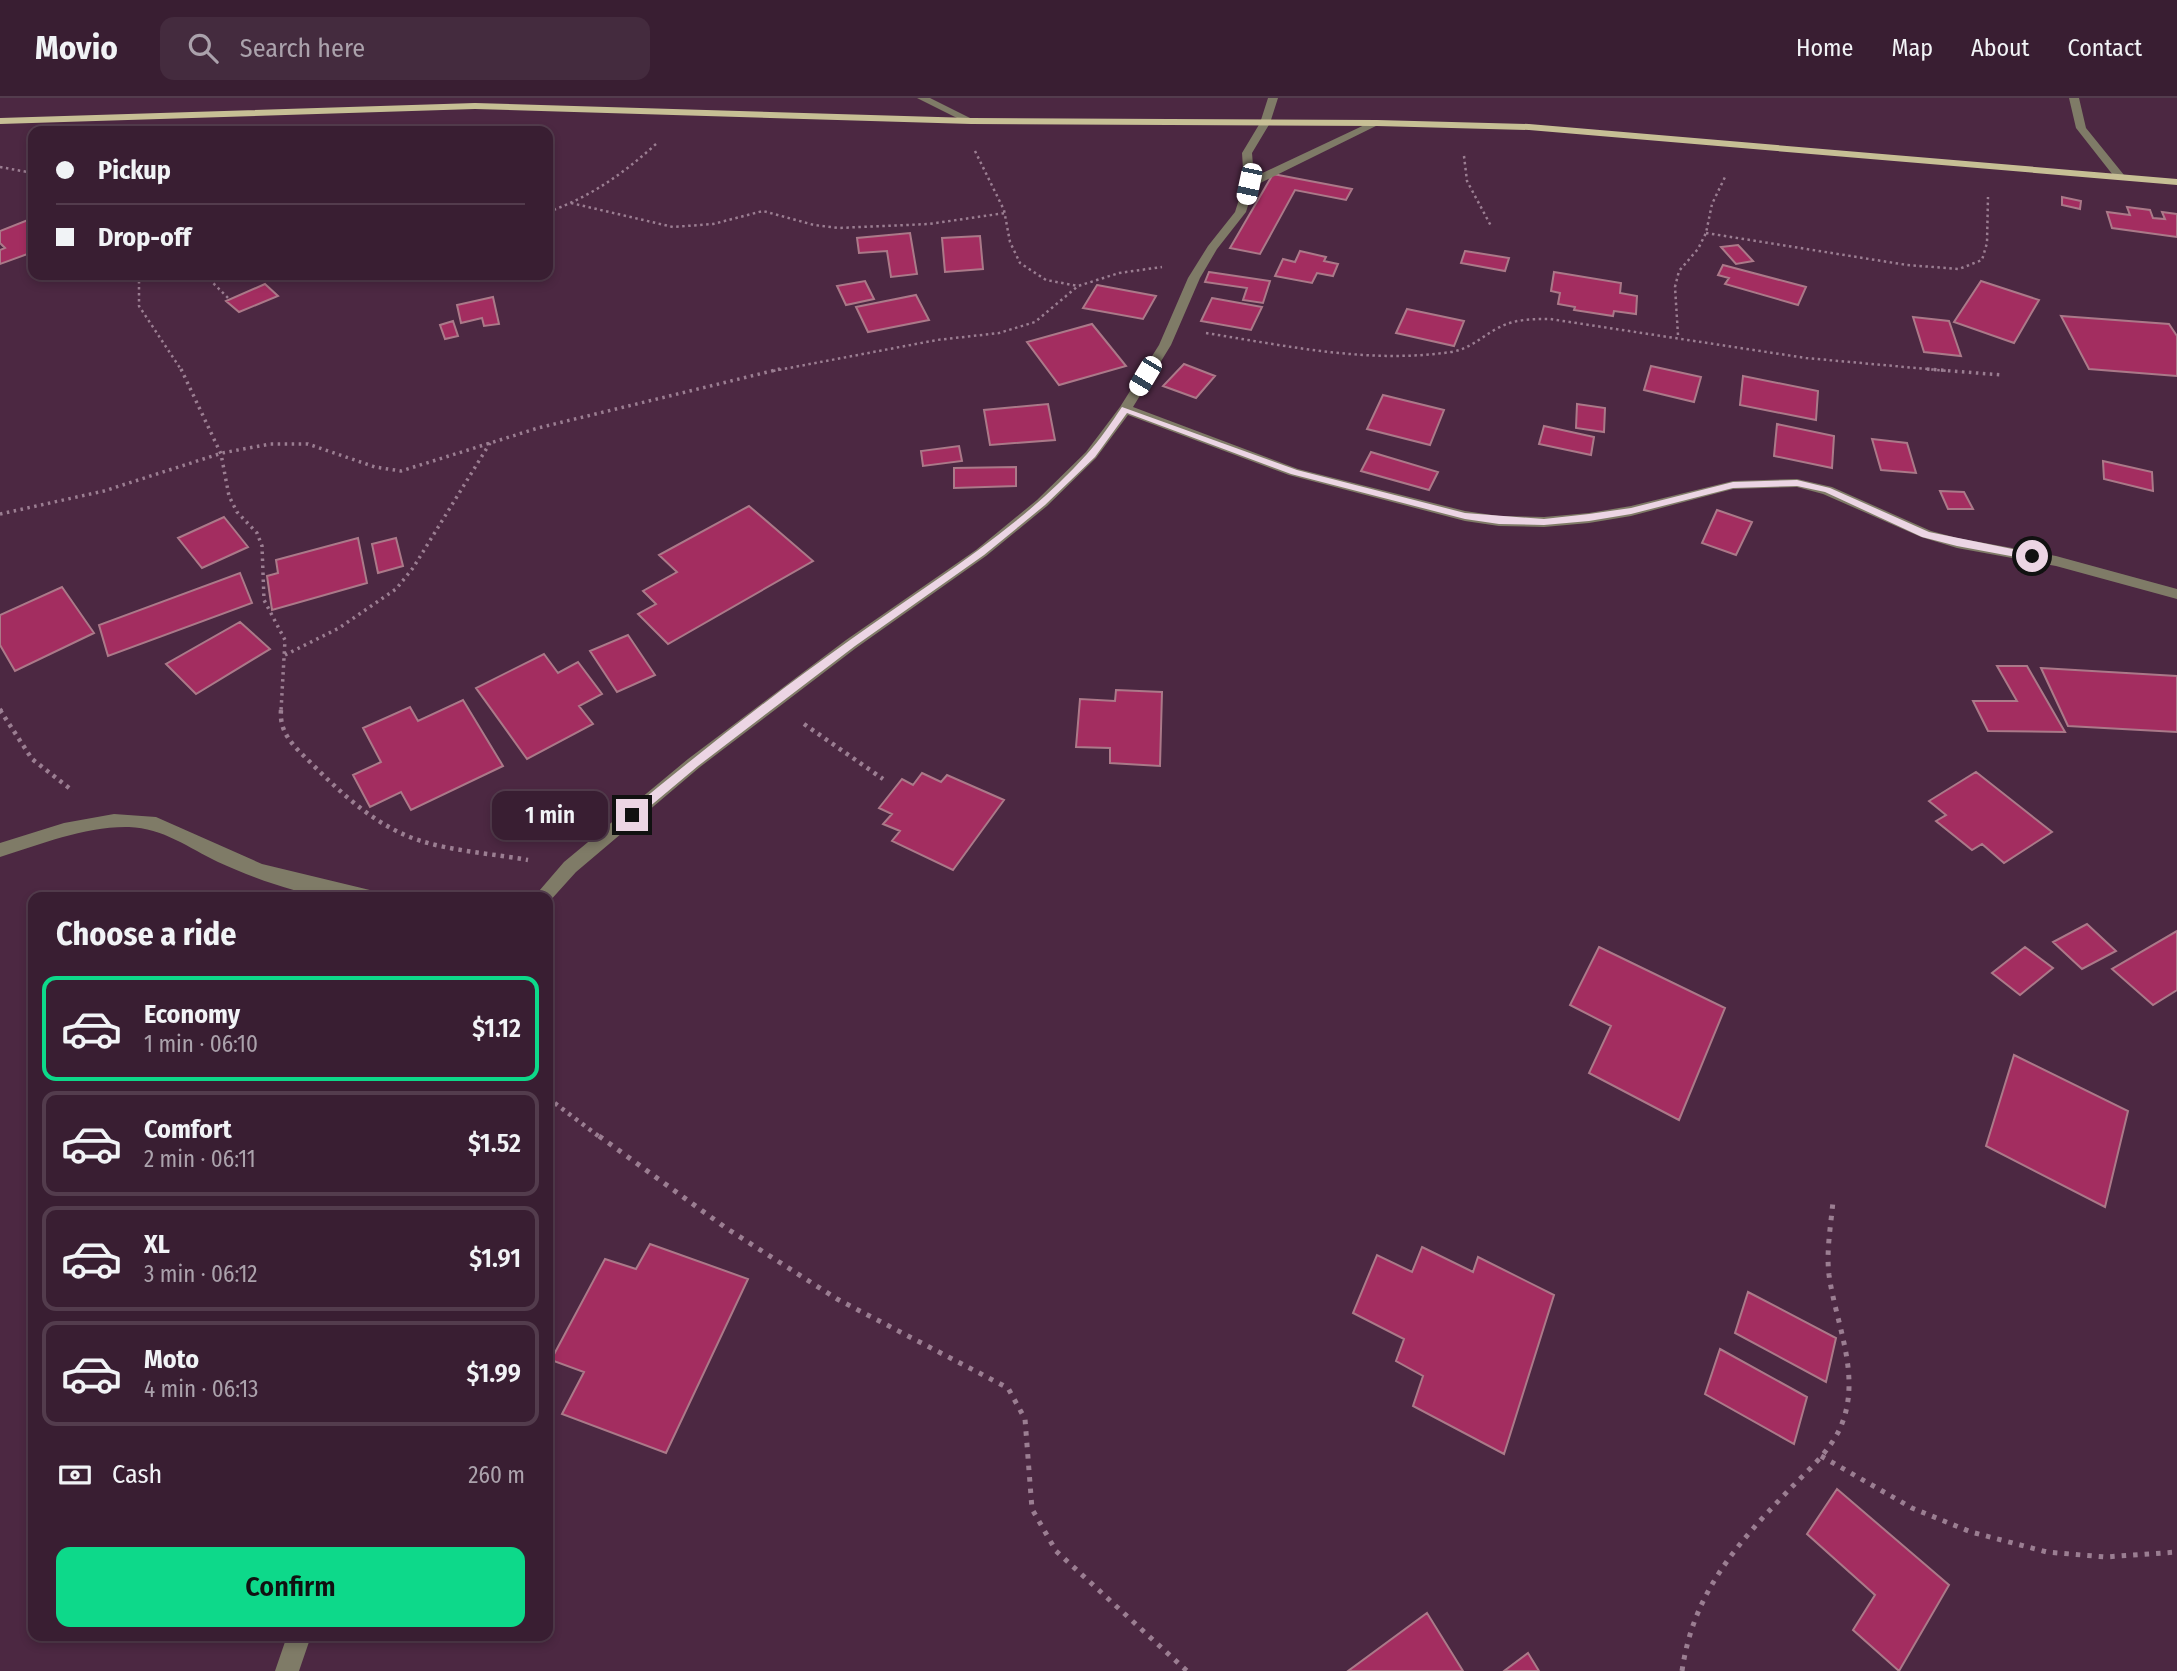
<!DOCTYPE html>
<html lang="en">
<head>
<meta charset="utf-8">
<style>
  :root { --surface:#391e32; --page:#442b3e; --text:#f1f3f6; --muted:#aba2ac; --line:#533c4d; --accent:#0dd98a }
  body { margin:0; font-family:"Fira Sans Condensed",sans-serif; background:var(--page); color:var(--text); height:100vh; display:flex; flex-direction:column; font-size:26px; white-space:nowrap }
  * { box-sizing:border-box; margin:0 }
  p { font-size:23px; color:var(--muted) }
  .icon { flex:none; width:38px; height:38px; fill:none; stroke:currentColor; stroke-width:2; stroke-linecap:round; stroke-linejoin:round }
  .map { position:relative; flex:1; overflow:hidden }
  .drawer { position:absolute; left:28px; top:794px; width:525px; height:749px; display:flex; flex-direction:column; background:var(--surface); border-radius:14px; box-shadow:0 4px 10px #0003,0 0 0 2px var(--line) }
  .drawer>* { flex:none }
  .banner { position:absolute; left:28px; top:28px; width:525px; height:154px; border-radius:14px; box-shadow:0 4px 10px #0003,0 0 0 2px var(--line); display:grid; align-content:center; height:154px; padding:0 28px; background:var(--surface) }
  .end { position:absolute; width:32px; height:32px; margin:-16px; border:9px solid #ecd5e4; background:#111; box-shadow:0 0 0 4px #111 }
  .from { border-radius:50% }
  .bubble { position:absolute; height:49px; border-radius:14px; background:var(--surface); box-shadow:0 4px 10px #0003,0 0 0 2px var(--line); font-size:23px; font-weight:600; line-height:49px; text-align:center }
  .car { position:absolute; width:21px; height:42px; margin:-21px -10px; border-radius:9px; box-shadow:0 0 5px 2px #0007; background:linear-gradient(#fff 24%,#345 0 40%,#fff 0 76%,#345 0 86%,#fff 0) }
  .banner b { display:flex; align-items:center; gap:24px; height:66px; font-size:26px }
  .banner b+b { border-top:2px solid var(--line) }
  .banner i { width:18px; height:18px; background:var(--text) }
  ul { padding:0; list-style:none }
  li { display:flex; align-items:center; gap:21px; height:105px; margin:0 14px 10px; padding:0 14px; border:4px solid var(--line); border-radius:14px }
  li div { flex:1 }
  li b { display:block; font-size:26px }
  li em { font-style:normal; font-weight:600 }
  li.active { border-color:var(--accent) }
  li>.icon { width:63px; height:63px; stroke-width:1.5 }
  h2 { padding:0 28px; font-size:32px; line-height:84px }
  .pay { display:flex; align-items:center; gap:18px; height:77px; padding:0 28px; font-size:26px }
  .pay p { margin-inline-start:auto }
  .primary-button { display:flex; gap:14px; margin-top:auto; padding:14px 28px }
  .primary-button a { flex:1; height:80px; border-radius:14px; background:var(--accent); color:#111; font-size:28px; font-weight:600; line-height:80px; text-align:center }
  header { display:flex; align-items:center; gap:42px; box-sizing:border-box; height:98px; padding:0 35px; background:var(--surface); border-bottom:2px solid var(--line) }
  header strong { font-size:33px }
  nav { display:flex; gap:38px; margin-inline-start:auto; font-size:24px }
  .search { width:490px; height:63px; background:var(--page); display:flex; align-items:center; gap:18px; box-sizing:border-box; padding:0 24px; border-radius:14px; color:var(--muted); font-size:26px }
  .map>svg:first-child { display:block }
  .building { fill:#a32d60; stroke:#ab7989; stroke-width:2 }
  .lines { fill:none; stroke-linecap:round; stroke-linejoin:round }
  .path-far3 { stroke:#9b7e92; stroke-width:2.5; stroke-dasharray:2.5 3.5; stroke-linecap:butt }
  .path-far2 { stroke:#9b7e92; stroke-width:3.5; stroke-dasharray:2.5 4.5; stroke-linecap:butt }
  .path-far1 { stroke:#9b7e92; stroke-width:4.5; stroke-dasharray:3.5 5; stroke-linecap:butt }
  .path { stroke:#9b7e92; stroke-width:5; stroke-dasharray:4.5 7; stroke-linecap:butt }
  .minor { fill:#7f7b67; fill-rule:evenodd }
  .major { fill:#c7bf95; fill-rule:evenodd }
  .route { fill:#ecd5e4 }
</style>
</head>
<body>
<header>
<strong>Movio</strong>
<div class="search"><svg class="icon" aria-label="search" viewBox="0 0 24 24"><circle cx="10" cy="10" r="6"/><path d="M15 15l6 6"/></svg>Search here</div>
<nav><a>Home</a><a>Map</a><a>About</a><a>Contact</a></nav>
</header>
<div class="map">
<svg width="2177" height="1573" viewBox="0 0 2177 1573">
  <rect width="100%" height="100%" fill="#4c2842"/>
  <path class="building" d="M1273,76L1352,91L1346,102L1295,92L1260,156L1230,150Z
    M2062,99L2081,103L2080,111L2062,107Z
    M2127,109L2150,112L2153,120L2165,121L2162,114L2177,116V139L2112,130L2107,114L2130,117Z
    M33,120V154L0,166V152L5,150L0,145V133Z
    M910,135L917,176L891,179L887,153L859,155L857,140Z
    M980,138L983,171L945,174L942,140Z
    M1738,147L1753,163L1736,166L1721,149Z
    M1300,153L1326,159L1324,163L1338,166L1333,178L1317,175L1312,185L1275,178L1283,161L1295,164Z
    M1465,153L1509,160L1505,173L1461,165Z
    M1723,167L1806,189L1798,207L1725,186L1729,180L1718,177Z
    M1209,174L1270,183L1263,205L1243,202L1247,190L1205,184Z
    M1554,174L1621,185L1620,195L1637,198L1636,216L1614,213L1613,218L1574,212L1575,209L1558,206L1560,195L1551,193Z
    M865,183L874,201L846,207L837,188Z
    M1981,183L2039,202L2014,245L1954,224Z
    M265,186L278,198L239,214L226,203Z
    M1097,187L1156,198L1143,221L1083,210Z
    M916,197L929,222L868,234L856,209Z
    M493,199L499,226L484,228L482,220L461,225L457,207Z
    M1212,200L1262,209L1251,232L1201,223Z
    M1407,211L1464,223L1454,248L1396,235Z
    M2061,218L2169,226L2177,238V278L2089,271Z
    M1913,219L1949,223L1961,258L1924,254Z
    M453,223L458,238L445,241L440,227Z
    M1092,226L1126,268L1059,287L1027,244Z
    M1184,266L1215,278L1196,300L1163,288Z
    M1651,268L1701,279L1694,304L1644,292Z
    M1743,278L1818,293L1816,322L1740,307Z
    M1383,297L1444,312L1430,347L1367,331Z
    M1048,306L1055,342L990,347L984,312Z
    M1577,306L1605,310L1604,334L1576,330Z
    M1777,326L1834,338L1832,370L1774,358Z
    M1544,328L1594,339L1591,357L1539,346Z
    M1872,341L1907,345L1916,375L1881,372Z
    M959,348L962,363L923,368L921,353Z
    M1371,354L1438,374L1429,392L1361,373Z
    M2103,363L2152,374L2153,393L2104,381Z
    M1016,369V388L954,390V370Z
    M1940,393L1964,394L1973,411H1948Z
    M749,408L813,463L668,546L638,516L656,506L643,493L677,474L659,457Z
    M1717,412L1752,424L1736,457L1702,445Z
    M224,419L248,449L202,470L178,440Z
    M358,440L367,485L272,512L267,478L278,475L276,462Z
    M396,440L403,468L378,475L372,446Z
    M240,475L252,505L108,558L99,527Z
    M62,489L94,535L15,573L0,547V517Z
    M240,524L270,551L196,596L166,566Z
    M628,537L655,577L617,594L590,553Z
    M544,556L558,575L578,564L602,596L579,608L593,626L527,661L476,590Z
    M1997,568H2027L2065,634L1988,633L1973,603H2017Z
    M2041,570L2177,578V634L2068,628Z
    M1116,592L1162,594L1160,668L1110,665V650L1076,649L1080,601L1115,603Z
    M463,602L503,668L411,712L401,694L370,709L353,677L381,664L363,630L410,609L418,623Z
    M1976,674L2052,734L2004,765L1982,746L1972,752L1936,723L1946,717L1929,703Z
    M922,675L941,684L947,677L1004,702L953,772L892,743L900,733L883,726L892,716L879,710L902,681L913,687Z
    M2087,826L2116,853L2082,871L2053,844Z
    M2177,833V892L2153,907L2112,871Z
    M1599,849L1725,910L1679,1022L1589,975L1611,928L1570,907Z
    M2025,849L2053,870L2020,897L1992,875Z
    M2014,957L2128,1013L2105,1109L1986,1048Z
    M650,1146L748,1181L666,1355L562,1316L584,1274L551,1262L605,1161L636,1171Z
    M1422,1149L1473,1174L1478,1159L1554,1197L1504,1356L1413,1308L1423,1278L1396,1263L1404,1241L1353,1215L1377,1157L1412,1174Z
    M1748,1194L1836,1240L1826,1284L1735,1235Z
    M1720,1251L1807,1299L1794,1346L1705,1296Z
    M1837,1391L1949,1487L1899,1573L1853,1532L1875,1497L1807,1436Z
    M1427,1515L1463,1573H1348Z
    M1528,1555L1539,1573H1504Z"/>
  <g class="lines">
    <path class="path-far3" d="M975,53L1004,112L1010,144L1020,165L1046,182L1078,188
      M1464,58L1467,83L1491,128
      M0,69L33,75
      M571,105L673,129L713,126L763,113L814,127L838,130L929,126L1005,115
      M548,114C590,99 623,76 656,46
      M1706,135L1907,167L1959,171L1982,162L1987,145L1988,99
      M139,177V208L182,273
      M205,177L228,200
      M1206,235C1287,248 1369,266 1451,254C1470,251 1481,239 1498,230C1514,221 1532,221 1550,221L1806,260L1949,273
      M1678,237L1675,189L1679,173L1698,151L1706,135L1712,106L1726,77
      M773,273L937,242L999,235L1035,224L1078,188L1119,175L1162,169"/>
    <path class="path-far2" d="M181,271L221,356L229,398L237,414L257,435L262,448L264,502L285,542L281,613
      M1927,271L2002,277
      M0,416L104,393L222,355L270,346H308L375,369L401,373L538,330L780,271
      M285,557L339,530L396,491L413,470L490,345
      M0,611L2,613"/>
    <path class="path-far1" d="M0,612L32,661L73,693
      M281,612C279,636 295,649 311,665C344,698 377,729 421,743C453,753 494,756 528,762
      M804,626L883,681
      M548,1000L601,1040"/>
    <path class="path" d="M599,1038L726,1130L837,1201L1008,1290L1025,1321L1032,1411L1056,1453L1187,1573
      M1821,1358L1912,1410L1971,1434L2047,1454L2105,1459L2177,1454
      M1682,1573C1693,1496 1735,1448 1787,1394C1806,1374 1830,1354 1841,1328C1862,1278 1836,1227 1829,1177C1826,1153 1831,1127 1833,1103"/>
    <path class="minor" d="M917,0H930L976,23L967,25Z
      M1268,0H1278L1270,25L1252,55L1254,79L1373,23L1382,25L1254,88L1246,114L1217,151L1200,180L1171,247L1133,309L1298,371L1465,413L1499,418L1544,419L1589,415L1631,408L1733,383L1797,381L1832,389L1931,433L1957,440L2056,458L2177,491V501L2056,468L1957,450L1921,439L1823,396L1797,389L1733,391L1631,418L1589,425L1544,429L1499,428L1465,423L1289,377L1128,317L1096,360L1047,408L986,458L856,550L700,669L576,774L548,805V800H533L564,764L688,661L846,542L976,452L1037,402L1086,354L1120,309L1159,247L1188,180L1208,148L1235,114L1244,86L1242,55L1260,25Z
      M2069,0H2079L2086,30L2124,77V81H2116L2076,30Z
      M114,716L156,719L262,766L374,793L380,795L383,800C367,800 350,801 335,800C296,796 253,780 218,764C189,750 163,730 129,729C85,728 42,746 0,759V745L64,725Z
      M287,1538H311L299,1573H275Z"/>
    <path class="major" d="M475,5L971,20L1377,22L1529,26L2177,81V87L1529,32L1377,28L971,26L475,11L0,26V20Z"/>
  </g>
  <path class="route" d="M1122,309L1297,372L1465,415L1544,421L1589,416L1631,410L1733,384L1797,382L1830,390L1929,434L2032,455L2036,458L2032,462L1957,448L1922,439L1825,394L1797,388L1733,390L1631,416L1589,423L1544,427L1499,426L1465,421L1291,376L1127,315L1095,359L1045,407L984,457L855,548L698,668L636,720H628V714C700,654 774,596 850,542C931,484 1020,431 1087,356C1100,342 1111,325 1122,309Z"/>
</svg>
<i class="end from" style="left:2032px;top:458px"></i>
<i class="end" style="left:632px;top:717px"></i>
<div class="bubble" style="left:492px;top:693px;width:116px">1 min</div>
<i class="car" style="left:1249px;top:86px;rotate:192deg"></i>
<i class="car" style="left:1145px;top:278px;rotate:211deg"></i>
<div class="banner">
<b><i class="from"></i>Pickup</b>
<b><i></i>Drop-off</b>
</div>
<section class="drawer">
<h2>Choose a ride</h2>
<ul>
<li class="active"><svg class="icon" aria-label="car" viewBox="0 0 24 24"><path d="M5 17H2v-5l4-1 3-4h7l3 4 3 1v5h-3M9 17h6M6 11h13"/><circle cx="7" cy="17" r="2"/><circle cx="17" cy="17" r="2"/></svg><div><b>Economy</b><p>1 min · 06:10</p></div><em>$1.12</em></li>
<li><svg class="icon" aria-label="car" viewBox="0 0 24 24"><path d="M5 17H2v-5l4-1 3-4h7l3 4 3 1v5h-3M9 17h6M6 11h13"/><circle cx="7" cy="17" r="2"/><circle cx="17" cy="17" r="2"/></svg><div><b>Comfort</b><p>2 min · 06:11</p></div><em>$1.52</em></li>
<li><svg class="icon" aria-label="car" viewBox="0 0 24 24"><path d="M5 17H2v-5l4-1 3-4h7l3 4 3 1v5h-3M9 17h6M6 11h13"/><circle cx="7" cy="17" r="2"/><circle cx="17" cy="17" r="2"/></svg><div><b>XL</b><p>3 min · 06:12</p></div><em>$1.91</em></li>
<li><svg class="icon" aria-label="car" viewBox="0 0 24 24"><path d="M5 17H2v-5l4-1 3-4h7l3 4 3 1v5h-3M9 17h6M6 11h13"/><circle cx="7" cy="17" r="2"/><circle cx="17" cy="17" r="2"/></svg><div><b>Moto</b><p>4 min · 06:13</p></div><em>$1.99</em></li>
</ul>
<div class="pay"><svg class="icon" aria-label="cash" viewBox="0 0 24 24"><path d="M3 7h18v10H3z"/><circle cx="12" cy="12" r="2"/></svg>Cash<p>260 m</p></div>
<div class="primary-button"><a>Confirm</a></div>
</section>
</div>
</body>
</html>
